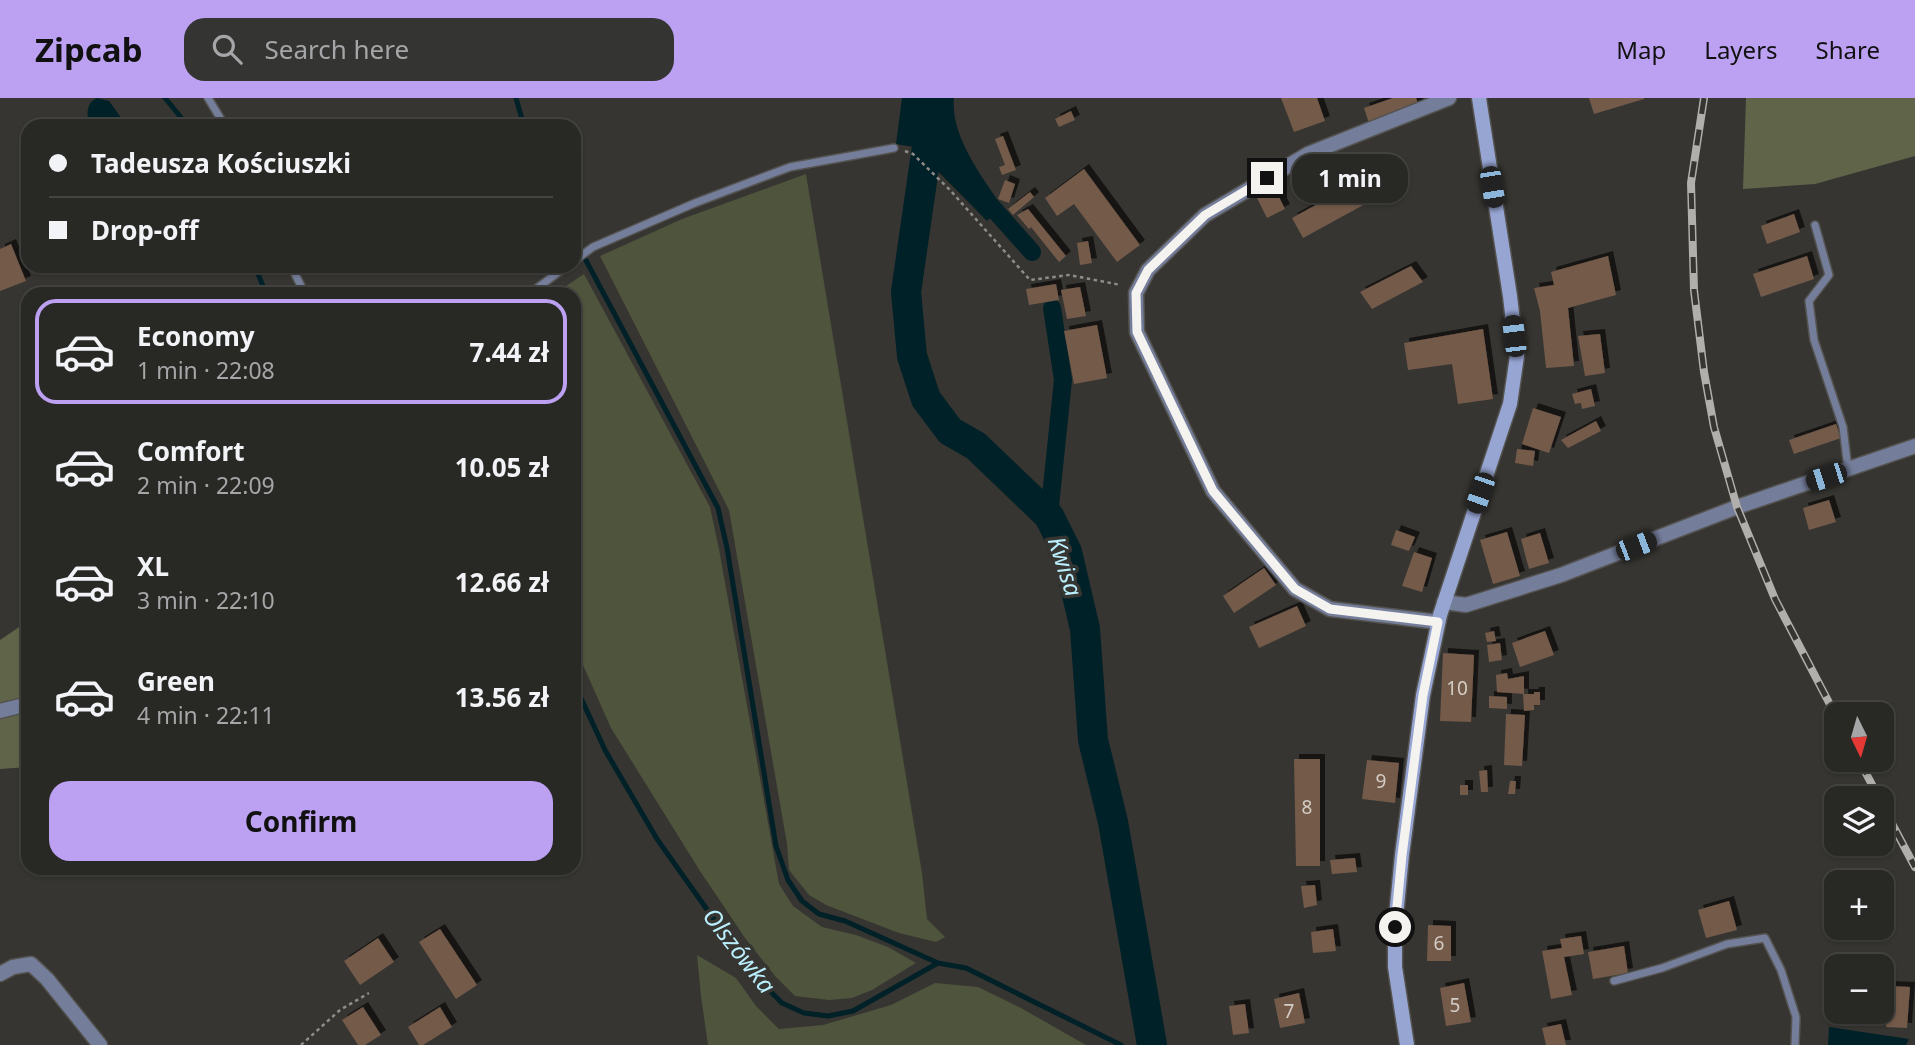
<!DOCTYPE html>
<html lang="en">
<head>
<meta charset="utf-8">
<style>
  :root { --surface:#282825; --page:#343432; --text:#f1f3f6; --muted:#a5a6a7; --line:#444442; --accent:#bca0f2 }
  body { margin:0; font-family:"Noto Sans",sans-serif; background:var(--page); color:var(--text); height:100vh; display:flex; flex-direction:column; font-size:26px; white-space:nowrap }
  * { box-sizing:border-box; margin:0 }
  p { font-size:23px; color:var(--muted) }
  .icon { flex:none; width:38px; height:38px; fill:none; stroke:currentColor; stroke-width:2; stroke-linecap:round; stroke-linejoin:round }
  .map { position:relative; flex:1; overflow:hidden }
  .details { position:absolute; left:21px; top:189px; width:560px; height:588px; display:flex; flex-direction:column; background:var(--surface); border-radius:21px; box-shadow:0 2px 5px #0004,0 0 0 2px var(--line) }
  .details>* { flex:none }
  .banner { position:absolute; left:21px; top:21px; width:560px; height:154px; border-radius:21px; box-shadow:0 2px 5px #0004,0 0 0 2px var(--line); display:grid; align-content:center; height:154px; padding:0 28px; background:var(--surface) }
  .needle { width:46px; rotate:175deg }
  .controls { position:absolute; left:1824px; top:604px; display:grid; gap:14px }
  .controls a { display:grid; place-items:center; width:70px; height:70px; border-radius:14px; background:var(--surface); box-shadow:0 2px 5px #0004,0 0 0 2px var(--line); font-size:35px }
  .end { position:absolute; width:32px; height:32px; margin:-16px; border:9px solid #f4f3f0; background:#111; box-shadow:0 0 0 4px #111 }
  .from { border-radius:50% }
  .bubble { position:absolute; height:49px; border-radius:21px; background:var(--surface); box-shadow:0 2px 5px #0004,0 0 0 2px var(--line); font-size:23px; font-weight:700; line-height:49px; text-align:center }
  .car { position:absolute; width:21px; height:42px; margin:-21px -10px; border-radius:9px; box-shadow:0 0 5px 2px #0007; background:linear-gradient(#222 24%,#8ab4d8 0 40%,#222 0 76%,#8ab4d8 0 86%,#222 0) }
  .banner b { display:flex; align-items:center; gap:24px; height:66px; font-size:26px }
  .banner b+b { border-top:2px solid var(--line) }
  .banner i { width:18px; height:18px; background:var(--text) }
  ul { padding:12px 0 0; list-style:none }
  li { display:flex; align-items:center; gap:21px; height:105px; margin:0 14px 10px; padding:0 14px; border:4px solid transparent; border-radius:21px }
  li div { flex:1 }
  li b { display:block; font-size:26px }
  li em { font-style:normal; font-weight:700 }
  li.on { border-color:var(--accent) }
  li>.icon { width:63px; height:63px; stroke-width:1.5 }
  .action { display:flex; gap:14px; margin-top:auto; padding:14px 28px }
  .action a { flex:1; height:80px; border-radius:21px; background:var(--accent); color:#111; font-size:28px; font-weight:700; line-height:80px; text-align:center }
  header { display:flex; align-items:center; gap:42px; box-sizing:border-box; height:98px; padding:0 35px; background:var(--accent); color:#111 }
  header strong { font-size:33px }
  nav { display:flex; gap:38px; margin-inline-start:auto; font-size:24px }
  .search { width:490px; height:63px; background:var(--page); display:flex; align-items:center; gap:18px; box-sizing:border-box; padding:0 24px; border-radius:21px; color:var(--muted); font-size:26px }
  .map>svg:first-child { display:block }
  .green { fill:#4f543c }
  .forest { fill:#60654a }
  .water { fill:#002128 }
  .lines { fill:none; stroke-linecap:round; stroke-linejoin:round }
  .stream { stroke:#002128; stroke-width:5 }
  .canal { stroke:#002128; stroke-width:18 }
  .river { stroke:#002128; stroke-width:30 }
  .building { fill:#735a4a; filter:url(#shadow) }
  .lane-casing { stroke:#545350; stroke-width:10 }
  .street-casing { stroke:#545350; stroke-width:17 }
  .secondary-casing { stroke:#545350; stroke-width:17 }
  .path { stroke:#8e8d89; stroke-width:2.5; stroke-dasharray:3.5 3.5; stroke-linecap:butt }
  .lane { stroke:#747d9a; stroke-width:7 }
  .street { stroke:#747d9a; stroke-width:14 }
  .secondary { stroke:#97a5d3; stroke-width:14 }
  .rail-casing { stroke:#b0afab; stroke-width:8 }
  .rail { stroke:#363531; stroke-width:5; stroke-dasharray:16; stroke-linecap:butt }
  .route { stroke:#f4f3f0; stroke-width:9 }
  .labels { text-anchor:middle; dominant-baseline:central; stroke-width:7; stroke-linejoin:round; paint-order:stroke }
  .number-label { font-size:19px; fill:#d4cdc6 }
  .water-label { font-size:24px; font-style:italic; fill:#baeefc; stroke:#363531 }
</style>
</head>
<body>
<header>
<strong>Zipcab</strong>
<div class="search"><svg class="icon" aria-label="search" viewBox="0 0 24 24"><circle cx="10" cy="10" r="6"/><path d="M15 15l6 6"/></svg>Search here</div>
<nav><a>Map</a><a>Layers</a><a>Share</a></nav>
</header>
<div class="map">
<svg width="1915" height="947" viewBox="0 0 1915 947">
  <defs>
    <filter id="shadow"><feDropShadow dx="5" dy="-5" stdDeviation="0" flood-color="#0009"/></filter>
  </defs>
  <rect width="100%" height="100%" fill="#363531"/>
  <path class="green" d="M806,76L922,775L927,821L945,839L936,844L899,835L826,807L809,797L789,772L787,746L729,412L600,158L682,121Z
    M584,176L710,409L719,451L779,786L793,808L822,829L856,837L888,849L916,865L872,892L852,900L829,902L795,898L775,878L745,840L700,773L611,630L574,547V196H554Z
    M697,857L736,880L756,908L779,931L823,927L891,907L935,885L978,889L1021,910L1086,947H708L701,898Z"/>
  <path class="forest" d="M1746,0H1915V58L1815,86L1743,91Z
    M28,523V669L0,671V542Z"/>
  <path class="water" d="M97,0L109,3L127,28H90C86,17 86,5 97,0Z
    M902,0H954C950,38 982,78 1002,109L987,123L914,49L896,46Z
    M1829,929L1909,941L1906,947H1828Z"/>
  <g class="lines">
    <path class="stream" d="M165,0L188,28
      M516,0L524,28
      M574,140L718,410L727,450L776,748L788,782L802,803L819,816L845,823L938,865
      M255,168L266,196
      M574,585L605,652L657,741L752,875L782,905L804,915L828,918L853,913L938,865L966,870L1121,947"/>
    <path class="canal" d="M982,98L1032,154
      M1049,418L1063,282L1052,210"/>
    <path class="river" d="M934,0L906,194L912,258L926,301L950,333L976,348L1049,418L1067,454L1085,531L1093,642L1113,724L1152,947"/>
  </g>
  <path class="building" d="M1281,0H1317L1325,23L1294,34Z
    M1393,0H1416L1419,8L1369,25L1364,10Z
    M1589,0H1644V1L1594,16Z
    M1071,13L1075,22L1059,29L1055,21Z
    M1003,38L1016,72L1002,77L999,69L1005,67L995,41Z
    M1084,71L1140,147L1117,164L1074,106L1057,118L1045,100Z
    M1005,82L1015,86L1009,105L998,101Z
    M1272,85L1285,111L1267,120L1254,94Z
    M1356,85L1367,105L1303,140L1292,120Z
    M1030,94L1034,99L1013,117L1008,111Z
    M1028,111L1066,158L1059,164L1031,129L1029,131L1017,117Z
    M1794,116L1800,134L1767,146L1761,128Z
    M1088,143L1092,165L1080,167L1077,145Z
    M11,146L26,183L0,193V151Z
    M1608,158L1616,197L1568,210L1574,268L1546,270L1540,213L1534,190L1554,187L1551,174Z
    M1807,158L1814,181L1761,199L1753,176Z
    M1411,168L1423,184L1372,211L1360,194Z
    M1056,186L1059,202L1029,207L1026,191Z
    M1080,189L1086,218L1067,221L1061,192Z
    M1097,227L1107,280L1074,286L1064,233Z
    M1483,231L1493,301L1458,306L1452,266L1408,272L1404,245Z
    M1600,236L1605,275L1585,278L1578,238Z
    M1591,291L1595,308L1582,311L1581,305L1575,306L1572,296Z
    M1533,310L1561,319L1549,355L1522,346Z
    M1596,323L1601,333L1568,350L1561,342Z
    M1836,326L1841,340L1794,356L1789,342Z
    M1517,351L1535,353L1533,368L1515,365Z
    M1829,402L1836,424L1809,432L1803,410Z
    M1396,432L1415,439L1409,453L1391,447Z
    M1507,434L1520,478L1493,486L1480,442Z
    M1540,435L1549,465L1529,471L1521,441Z
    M1414,454L1432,460L1422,494L1402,488Z
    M1264,470L1276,487L1234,515L1223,498Z
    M1297,508L1306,528L1259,550L1249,529Z
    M1494,533L1496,543L1487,544L1485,535Z
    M1545,533L1554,557L1520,569L1512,545Z
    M1500,545L1502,562L1489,564L1487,547Z
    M1443,555L1474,557L1471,624L1440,623Z
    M1507,575L1508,581L1524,578V596L1497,594L1496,577Z
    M1534,594H1540V607H1534V612L1524,613L1523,596H1534Z
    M1489,598L1507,599V611L1489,610Z
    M1506,616L1525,617L1522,668L1504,667Z
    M1294,661H1320V768H1296Z
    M1367,662L1399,665L1395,705L1362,701Z
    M1487,672L1488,694H1481L1479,673Z
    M1510,683H1516L1515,696H1508Z
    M1460,687H1468V697H1460Z
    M1355,760L1357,774L1332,776L1330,762Z
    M1315,787L1317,807L1304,810L1301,788Z
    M1729,803L1737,832L1706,840L1698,812Z
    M1428,827L1451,828V863H1427Z
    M440,831L477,887L456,901L419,844Z
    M1333,831L1336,853L1313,855L1311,834Z
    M1581,838L1584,856L1564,859L1572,897L1551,901L1542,853L1562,850L1560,841Z
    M378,840L394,864L360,887L344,863Z
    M1624,848L1628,875L1593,881L1588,854Z
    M1464,885L1471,924L1446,928L1440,890Z
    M1888,888L1910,889L1907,930L1886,929Z
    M1299,895L1305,925L1280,930L1274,901Z
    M1245,906L1249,935L1233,937L1229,908Z
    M363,909L381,937L365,947H358L342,922Z
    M440,909L452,929L423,947H419L408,929Z
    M1561,926L1566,947H1546L1542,930Z"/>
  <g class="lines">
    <g class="lane-casing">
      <path id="lane" d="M208,0L225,28
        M1815,127L1829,177L1809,203L1814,242L1843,329L1848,371
        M574,163L593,149L695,105L790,69L894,50
        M291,168L305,196
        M529,196L567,168
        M1614,883L1662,870L1727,846L1765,840L1781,872L1796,919L1795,947"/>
    </g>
    <g class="street-casing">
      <path id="street" d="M1444,504L1466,507L1561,477L1737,409L1915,348
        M1438,524L1330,511L1295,491L1213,393L1137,234L1136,195L1148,172L1205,117L1308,56L1449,0
        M0,613L28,606
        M0,876L13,869L31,866L47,881L100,947"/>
    </g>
    <g class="secondary-casing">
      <path id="secondary" d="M1407,947L1395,869V829L1402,757L1423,597L1440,517L1510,306L1517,258L1510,198L1479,0"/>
    </g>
    <path class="path" d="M905,53L913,56L950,92L1030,182L1069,177L1121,187
      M301,947L340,912L369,895"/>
    <use href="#lane" class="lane"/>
    <use href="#street" class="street"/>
    <use href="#secondary" class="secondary"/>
    <g class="rail-casing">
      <path id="rail" d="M1704,0L1691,85L1694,192L1704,274L1714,329L1737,409L1775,501L1836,618
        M1859,662L1879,700
        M1881,705L1915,769"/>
    </g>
    <use href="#rail" class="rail"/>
  </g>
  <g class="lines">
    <path class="route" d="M1267,80L1205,117L1148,172L1136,195L1137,234L1213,393L1295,491L1330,511L1438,524L1423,597L1402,757L1395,829"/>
  </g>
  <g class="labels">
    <g class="number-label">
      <text x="1457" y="590">10</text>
      <text x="1381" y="683">9</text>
      <text x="1307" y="709">8</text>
      <text x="1439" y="845">6</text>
      <text x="1455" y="907">5</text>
      <text x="1289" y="913">7</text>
    </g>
    <g class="water-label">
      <text transform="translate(1066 468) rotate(72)">Kwisa</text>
      <text transform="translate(740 852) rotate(52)">Olszówka</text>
    </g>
  </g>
</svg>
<div class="controls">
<a><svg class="needle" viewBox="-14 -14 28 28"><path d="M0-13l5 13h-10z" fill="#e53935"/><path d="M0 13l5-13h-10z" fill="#a5a6a7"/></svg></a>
<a><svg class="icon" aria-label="layers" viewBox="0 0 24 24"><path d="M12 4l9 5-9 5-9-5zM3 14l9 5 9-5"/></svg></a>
<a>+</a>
<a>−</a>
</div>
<i class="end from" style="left:1395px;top:829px"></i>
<i class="end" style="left:1267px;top:80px"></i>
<div class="bubble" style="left:1292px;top:56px;width:116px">1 min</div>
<i class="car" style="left:1492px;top:89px;rotate:171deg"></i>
<i class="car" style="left:1514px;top:238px;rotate:353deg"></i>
<i class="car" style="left:1826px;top:379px;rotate:252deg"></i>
<i class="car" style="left:1480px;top:395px;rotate:199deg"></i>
<i class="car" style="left:1636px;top:448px;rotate:69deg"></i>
<div class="banner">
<b><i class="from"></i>Tadeusza Kościuszki</b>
<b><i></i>Drop-off</b>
</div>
<section class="details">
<ul>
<li class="on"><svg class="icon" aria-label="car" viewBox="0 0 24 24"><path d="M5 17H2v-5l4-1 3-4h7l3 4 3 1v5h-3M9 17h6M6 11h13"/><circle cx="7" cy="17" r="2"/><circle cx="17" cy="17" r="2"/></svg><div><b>Economy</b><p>1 min · 22:08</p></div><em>7.44 zł</em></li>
<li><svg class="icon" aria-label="car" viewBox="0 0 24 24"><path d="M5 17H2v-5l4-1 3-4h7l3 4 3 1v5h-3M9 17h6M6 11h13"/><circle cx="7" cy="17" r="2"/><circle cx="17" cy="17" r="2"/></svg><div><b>Comfort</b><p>2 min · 22:09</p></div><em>10.05 zł</em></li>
<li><svg class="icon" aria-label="car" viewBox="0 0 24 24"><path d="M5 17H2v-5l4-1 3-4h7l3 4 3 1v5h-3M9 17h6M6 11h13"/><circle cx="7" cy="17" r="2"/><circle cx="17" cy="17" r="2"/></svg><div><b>XL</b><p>3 min · 22:10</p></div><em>12.66 zł</em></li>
<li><svg class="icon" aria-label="car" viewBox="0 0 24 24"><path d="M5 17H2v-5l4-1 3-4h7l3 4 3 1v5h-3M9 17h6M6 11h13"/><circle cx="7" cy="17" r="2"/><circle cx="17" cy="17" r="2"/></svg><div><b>Green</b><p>4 min · 22:11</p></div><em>13.56 zł</em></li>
</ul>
<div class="action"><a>Confirm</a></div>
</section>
</div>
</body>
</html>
